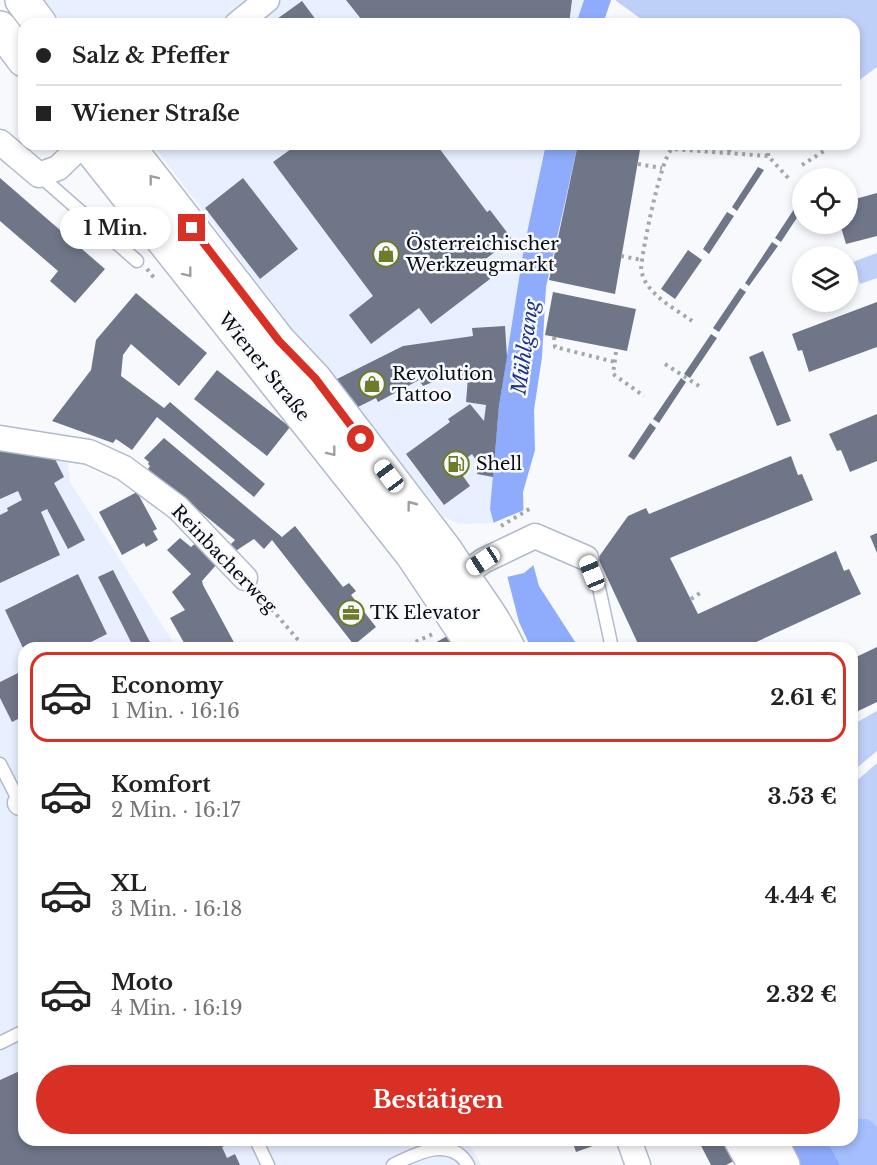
<!DOCTYPE html>
<html lang="de">
<head>
<meta charset="utf-8">
<style>
  :root { --surface:#fff; --page:#f2f2f2; --text:#222; --muted:#767676; --line:#e0e0e0; --accent:#d93025 }
  body { margin:0; font-family:"Libre Baskerville",serif; background:var(--page); color:var(--text); height:100vh; display:flex; flex-direction:column; font-size:22px; white-space:nowrap }
  * { box-sizing:border-box; margin:0 }
  p { font-size:20px; color:var(--muted) }
  .icon { flex:none; width:33px; height:33px; fill:none; stroke:currentColor; stroke-width:2; stroke-linecap:round; stroke-linejoin:round }
  .map { position:relative; flex:1; overflow:hidden }
  .drawer { position:absolute; left:18px; top:642px; width:840px; height:504px; display:flex; flex-direction:column; background:var(--surface); border-radius:18px; box-shadow:0 3px 9px #0003 }
  .drawer>* { flex:none }
  .banner { position:absolute; left:18px; top:18px; width:842px; height:132px; border-radius:18px; box-shadow:0 3px 9px #0003; display:grid; align-content:center; height:132px; padding:0 18px; background:var(--surface) }
  .buttons { position:absolute; left:792px; top:168px; display:grid; gap:12px }
  .buttons a { display:grid; place-items:center; width:66px; height:66px; border-radius:50%; background:var(--surface); box-shadow:0 3px 9px #0003; font-size:30px }
  .end { position:absolute; width:27px; height:27px; margin:-14px; border:8px solid #d93025; background:#fff; box-shadow:0 0 0 3px #fff }
  .from { border-radius:50% }
  .bubble { position:absolute; height:42px; border-radius:21px; background:var(--surface); box-shadow:0 3px 9px #0003; font-size:20px; font-weight:700; line-height:42px; text-align:center }
  .car { position:absolute; width:18px; height:36px; margin:-18px -9px; border-radius:8px; box-shadow:0 0 4px 2px #0007; background:linear-gradient(#fff 24%,#345 0 40%,#fff 0 76%,#345 0 86%,#fff 0) }
  .banner b { display:flex; align-items:center; gap:21px; height:57px; font-size:22px }
  .banner b+b { border-top:2px solid var(--line) }
  .banner i { width:15px; height:15px; background:var(--text) }
  ul { padding:10px 0 0; list-style:none }
  li { display:flex; align-items:center; gap:18px; height:90px; margin:0 12px 9px; padding:0 6px; border:3px solid transparent; border-radius:18px }
  li div { flex:1 }
  li b { display:block; font-size:22px }
  li em { font-style:normal; font-weight:700 }
  li.current { border-color:var(--accent) }
  li>.icon { width:54px; height:54px; stroke-width:1.5 }
  .button { display:flex; gap:12px; margin-top:auto; padding:12px 18px }
  .button a { flex:1; height:69px; border-radius:36px; background:var(--accent); color:#fff; font-size:24px; font-weight:700; line-height:69px; text-align:center }
  .map>svg:first-child { display:block }
  .built { fill:#e8efff }
  .green { fill:#becff8 }
  .forest { fill:#a4befe }
  .water { fill:#8eacfb }
  .pier { fill:#f7f9fd }
  .building { fill:#6f7688 }
  .lines { fill:none; stroke-linecap:round; stroke-linejoin:round }
  .lane-casing { stroke:#b2bacd; stroke-width:15 }
  .street-casing { stroke:#b2bacd; stroke-width:27 }
  .primary-casing { stroke:#b2bacd; stroke-width:36 }
  .path { stroke:#a3a6ab; stroke-width:4; stroke-dasharray:3 4.5; stroke-linecap:butt }
  .lane { stroke:#fff; stroke-width:12 }
  .street { stroke:#fff; stroke-width:24 }
  .primary { stroke:#fff; stroke-width:33 }
  .oneway { stroke:#9d9ea0 }
  .route { stroke:#d93025; stroke-width:8 }
  .labels { text-anchor:middle; dominant-baseline:central; stroke-width:5; stroke-linejoin:round; paint-order:stroke }
  .poi-label { font-size:18px; fill:#090c12; stroke:#f7f9fd; text-anchor:start }
  .street-label { font-size:18px; fill:#090c12; stroke:#f7f9fd }
  .water-label { font-size:20px; font-style:italic; fill:#1f348d; stroke:#f7f9fd }
</style>
</head>
<body>
<div class="map">
<svg width="877" height="1165" viewBox="0 0 877 1165">
  <rect width="100%" height="100%" fill="#f7f9fd"/>
  <path class="built" d="M43,0H584L576,24H64Z
    M152,144H546L524,247L499,406L490,509L493,523L459,524L444,517L386,444L340,391Z
    M0,436L66,449L70,482L177,648H24V1140H467L481,1165H0Z"/>
  <path class="green" d="M615,0H877V67L854,84V24H648Z
    M877,253V278L860,284L853,262Z
    M877,711V751L852,772V725Z
    M877,763V1165H840L827,1140H852V785Z"/>
  <path class="forest" d="M852,1119H868L877,1127V1165H840L827,1140H852Z"/>
  <path class="water" d="M584,0H611L603,24H576Z
    M546,144H578L546,287L542,357L534,410L535,450L523,492L524,530L539,586L579,648H531L519,622L490,509L499,406L524,247Z
    M786,1140H827L840,1165H799Z"/>
  <path class="pier" d="M524,510L536,563L524,573L507,577L497,548L493,523Z"/>
  <path class="building" d="M346,0H572L569,24H365Z
    M302,1L319,24H270Z
    M298,144H436L487,212L490,210L512,239L479,264L490,279L431,324L419,308L371,344L349,315L373,296L273,162Z
    M578,144H641L615,294L549,280Z
    M758,167L764,170L737,211L732,207Z
    M0,178L105,269L75,303L50,281L58,271L0,221Z
    M243,178L298,249L260,279L205,208Z
    M877,193V236L846,244L840,224H848V201Z
    M802,197V210L781,242L775,238Z
    M727,212L734,216L709,254L703,249Z
    M772,242L778,246L749,286L745,283Z
    M688,250L702,260L675,299L661,289Z
    M740,288L746,292L719,332L713,328Z
    M553,292L636,309L627,351L545,335Z
    M136,293L207,353L179,386L131,344L123,355L121,376L164,408L170,402L265,484L254,497L157,417L132,450L116,439L113,443L52,421L91,370L96,340Z
    M877,302V347L809,372L802,350L798,351L792,334Z
    M505,326L507,357L499,406L493,477L477,474L478,463L472,454L456,466L470,486L444,505L406,454L450,422L448,419L470,404L484,421L486,405L466,402L468,378L440,379L423,386L419,380L378,402L376,398L356,408L335,380L403,346L473,336L472,328Z
    M711,334L717,338L690,378L684,374Z
    M763,351L791,421L777,426L749,357Z
    M217,370L290,427L267,456L194,399Z
    M681,378L686,382L659,423L653,419Z
    M877,414V461L850,472L841,450L837,451L829,434Z
    M650,423L656,428L634,460L628,456Z
    M164,438L282,537L295,526L343,587L349,583L356,591L351,595L376,627L354,645L272,540L264,549L254,539L234,552L228,547L235,540L148,469L150,466L148,464L149,462L144,458Z
    M0,447L53,455L64,477L54,483L85,540L68,549L47,509L41,512L60,555L0,583V515L8,511L7,508L22,500L18,491L0,499Z
    M791,456L798,475L802,474L813,500L670,558L698,614L836,551L844,571L849,569L861,594L743,648H640L598,558L628,516L646,508L649,514Z
    M137,492L157,529L153,531L158,540L146,547L144,543L122,555L99,512Z
    M877,533V553L870,536Z
    M180,538L191,547L197,542L217,564L202,581L203,585L237,648H187L170,618L185,610L172,592L191,574L167,550Z
    M113,570L153,648H134L98,577Z
    M78,574L107,634L79,648H23L5,610Z
    M449,635L457,648H426Z
    M877,647V702L852,714V659Z
    M24,670V716L12,722L0,698V682Z
    M24,1069V1140H227L229,1144L222,1147L227,1158L235,1154L240,1165H0V1080Z
    M572,1140H604V1142L576,1152Z
    M698,1140H723L734,1161L726,1165H711Z"/>
  <g class="lines">
    <g class="lane-casing">
      <path id="lane" d="M39,175L137,261
        M586,558L599,588L612,648
        M0,764L20,803
        M0,1043L24,1031
        M256,1140L268,1165
        M393,1165C415,1154 451,1135 468,1165"/>
    </g>
    <g class="street-casing">
      <path id="street" d="M237,24L267,0
        M0,142L39,175L58,168L83,144
        M0,438L89,452L124,468L178,508L245,578
        M451,584L483,561L535,536L586,558
        M20,803L24,800
        M629,1140L638,1165"/>
    </g>
    <g class="primary-casing">
      <path id="primary" d="M22,0L40,24
        M0,28L24,60
        M87,144L412,554L475,648
        M126,144L279,341L314,378L446,551C467,585 491,612 508,648
        M741,1140L755,1165
        M770,1140L783,1165"/>
    </g>
    <path class="path" d="M668,144L672,149
      M729,152L730,144
      M768,156V144
      M638,164L662,168
      M802,165L824,151V144
      M621,256L642,260
      M147,269L155,279
      M692,321C673,307 645,294 641,269C642,251 661,157 672,149L768,156L791,181
      M554,337L555,347L615,362
      M616,352L613,374L644,396
      M665,364L702,388
      M501,526L531,508
      M257,592L305,648
      M691,599L700,593
      M402,648L435,633"/>
    <use href="#lane" class="lane"/>
    <use href="#street" class="street"/>
    <use href="#primary" class="primary"/>
  </g>
  <defs><path id="oneway-chevron" d="M-2-3.5L2.5 0L-2 3.5" fill="none" stroke-width="1.6" stroke-linecap="round" stroke-linejoin="round" transform="scale(1.5)"/></defs>
  <g class="oneway">
    <use href="#oneway-chevron" transform="translate(153 179) rotate(-128)"/>
    <use href="#oneway-chevron" transform="translate(188 273) rotate(52)"/>
    <use href="#oneway-chevron" transform="translate(332 452) rotate(52)"/>
    <use href="#oneway-chevron" transform="translate(411 505) rotate(-127)"/>
  </g>
  <g class="lines">
    <path class="route" d="M192,228L279,341L315,378L361,439"/>
  </g>
  <defs>
    <g id="shop-ring" transform="scale(1.35)"><circle r="9.5" fill="#f7f9fd" stroke="#6e7b28" stroke-width="1.5"/><path d="M-5-2.5h2.3a2.7 3.5 0 0 1 5.4 0H5L5.5 6h-11ZM-1.5-2.5h3a1.5 2.3 0 0 0-3 0Z" fill="#6e7b28"/></g>
    <g id="fuel-ring" transform="scale(1.35)"><circle r="9.5" fill="#f7f9fd" stroke="#6e7b28" stroke-width="1.5"/><path d="M-5.5-6h7V0h2V4h1.3V-2.5L3-4.5l.8-.8L6-3V5H2.5V1h-1V6h-7ZM-4.2-4.7v3.2H.2V-4.7Z" fill="#6e7b28"/></g>
    <g id="office-ring" transform="scale(1.35)"><circle r="9.5" fill="#f7f9fd" stroke="#6e7b28" stroke-width="1.5"/><path d="M-6-3h4V-5.5h4V-3h4V5H-6ZM-1-4.5V-3h2v-1.5ZM-6 0V1H6V0Z" fill="#6e7b28"/></g>
  </defs>
  <g fill-rule="evenodd">
    <use href="#shop-ring" x="386" y="254"/>
    <use href="#shop-ring" x="372" y="384"/>
    <use href="#fuel-ring" x="456" y="464"/>
    <use href="#office-ring" x="351" y="613"/>
  </g>
  <g class="labels">
    <g class="poi-label">
      <text x="406" y="244">Österreichischer<tspan x="406" dy="21">Werkzeugmarkt</tspan></text>
      <text x="392" y="374">Revolution<tspan x="392" dy="21">Tattoo</tspan></text>
      <text x="476" y="464">Shell</text>
      <text x="370" y="613">TK Elevator</text>
    </g>
    <g class="street-label">
      <text transform="translate(264 367) rotate(51)">Wiener Straße</text>
      <text transform="translate(224 559) rotate(46)">Reinbacherweg</text>
    </g>
    <g class="water-label">
      <text transform="translate(525 347) rotate(-82)">Mühlgang</text>
    </g>
  </g>
</svg>
<div class="buttons">
<a><svg class="icon" aria-label="locate" viewBox="0 0 24 24"><circle cx="12" cy="12" r="6"/><path d="M12 2v4M12 18v4M2 12h4M18 12h4"/></svg></a>
<a><svg class="icon" aria-label="layers" viewBox="0 0 24 24"><path d="M12 4l9 5-9 5-9-5zM3 14l9 5 9-5"/></svg></a>
</div>
<i class="end from" style="left:361px;top:439px"></i>
<i class="end" style="left:192px;top:228px"></i>
<div class="bubble" style="left:60px;top:207px;width:111px">1 Min.</div>
<i class="car" style="left:389px;top:476px;rotate:323deg"></i>
<i class="car" style="left:483px;top:561px;rotate:237deg"></i>
<i class="car" style="left:592px;top:573px;rotate:338deg"></i>
<div class="banner">
<b><i class="from"></i>Salz &amp; Pfeffer</b>
<b><i></i>Wiener Straße</b>
</div>
<section class="drawer">
<ul>
<li class="current"><svg class="icon" aria-label="car" viewBox="0 0 24 24"><path d="M5 17H2v-5l4-1 3-4h7l3 4 3 1v5h-3M9 17h6M6 11h13"/><circle cx="7" cy="17" r="2"/><circle cx="17" cy="17" r="2"/></svg><div><b>Economy</b><p>1 Min. · 16:16</p></div><em>2.61 €</em></li>
<li><svg class="icon" aria-label="car" viewBox="0 0 24 24"><path d="M5 17H2v-5l4-1 3-4h7l3 4 3 1v5h-3M9 17h6M6 11h13"/><circle cx="7" cy="17" r="2"/><circle cx="17" cy="17" r="2"/></svg><div><b>Komfort</b><p>2 Min. · 16:17</p></div><em>3.53 €</em></li>
<li><svg class="icon" aria-label="car" viewBox="0 0 24 24"><path d="M5 17H2v-5l4-1 3-4h7l3 4 3 1v5h-3M9 17h6M6 11h13"/><circle cx="7" cy="17" r="2"/><circle cx="17" cy="17" r="2"/></svg><div><b>XL</b><p>3 Min. · 16:18</p></div><em>4.44 €</em></li>
<li><svg class="icon" aria-label="car" viewBox="0 0 24 24"><path d="M5 17H2v-5l4-1 3-4h7l3 4 3 1v5h-3M9 17h6M6 11h13"/><circle cx="7" cy="17" r="2"/><circle cx="17" cy="17" r="2"/></svg><div><b>Moto</b><p>4 Min. · 16:19</p></div><em>2.32 €</em></li>
</ul>
<div class="button"><a>Bestätigen</a></div>
</section>
</div>
</body>
</html>
